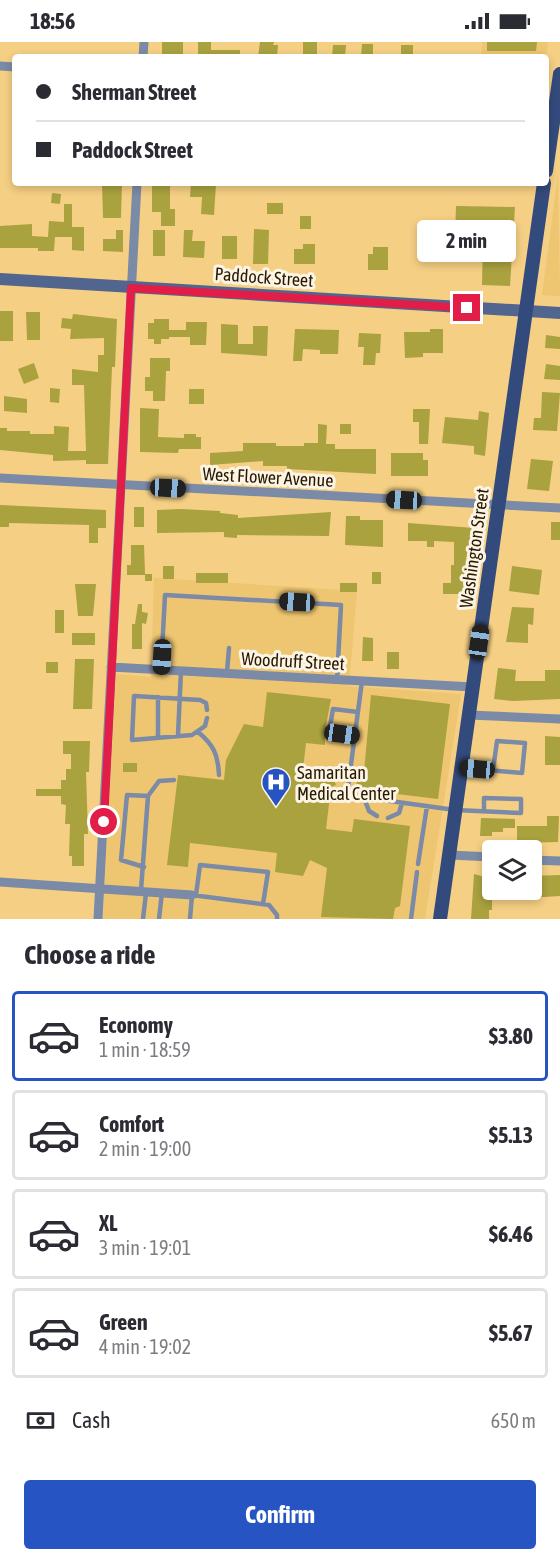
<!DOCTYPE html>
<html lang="en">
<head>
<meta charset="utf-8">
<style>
  :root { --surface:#fff; --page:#f7f7f7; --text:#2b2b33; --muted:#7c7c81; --line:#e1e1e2; --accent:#2654c3 }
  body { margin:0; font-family:"Asap Condensed",sans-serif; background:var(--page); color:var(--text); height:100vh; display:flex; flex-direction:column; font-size:22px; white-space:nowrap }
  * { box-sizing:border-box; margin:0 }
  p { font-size:20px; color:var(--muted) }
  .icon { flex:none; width:33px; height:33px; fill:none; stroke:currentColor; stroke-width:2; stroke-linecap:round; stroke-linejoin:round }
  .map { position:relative; height:877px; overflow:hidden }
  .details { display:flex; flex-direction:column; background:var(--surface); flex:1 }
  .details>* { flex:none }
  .banner { position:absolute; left:12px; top:12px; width:537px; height:132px; border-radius:6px; box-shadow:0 3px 9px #0003; display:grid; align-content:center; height:132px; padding:0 24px; background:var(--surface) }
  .controls { position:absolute; left:482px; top:798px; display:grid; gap:12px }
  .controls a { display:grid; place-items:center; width:60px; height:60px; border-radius:6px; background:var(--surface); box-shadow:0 3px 9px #0003; font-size:30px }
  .end { position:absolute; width:27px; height:27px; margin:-14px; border:8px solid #e11d48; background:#fff; box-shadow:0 0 0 3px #fff }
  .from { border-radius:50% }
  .bubble { position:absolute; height:42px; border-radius:6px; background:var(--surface); box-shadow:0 3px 9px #0003; font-size:20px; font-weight:700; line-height:42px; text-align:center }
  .car { position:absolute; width:18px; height:36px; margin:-18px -9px; border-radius:8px; box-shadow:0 0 4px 2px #0007; background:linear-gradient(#222 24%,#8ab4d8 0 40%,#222 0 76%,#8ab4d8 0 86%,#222 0) }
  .banner b { display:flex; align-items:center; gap:21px; height:57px; font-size:22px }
  .banner b+b { border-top:2px solid var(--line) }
  .banner i { width:15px; height:15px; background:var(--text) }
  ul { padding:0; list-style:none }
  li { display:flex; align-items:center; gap:18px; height:90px; margin:0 12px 9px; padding:0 12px; border:3px solid var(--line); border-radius:6px }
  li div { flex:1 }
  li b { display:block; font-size:22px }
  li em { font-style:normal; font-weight:700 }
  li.on { border-color:var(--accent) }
  li>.icon { width:54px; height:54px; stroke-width:1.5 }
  h2 { padding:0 24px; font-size:27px; line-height:72px }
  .pay { display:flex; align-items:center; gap:15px; height:66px; padding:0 24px; font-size:22px }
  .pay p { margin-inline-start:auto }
  .cta { display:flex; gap:12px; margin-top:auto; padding:12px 24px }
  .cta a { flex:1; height:69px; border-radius:6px; background:var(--accent); color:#fff; font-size:24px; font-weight:700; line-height:69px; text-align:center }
  .status { display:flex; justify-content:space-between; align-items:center; height:42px; padding:0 30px; background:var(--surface); direction:ltr }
  .status svg { height:16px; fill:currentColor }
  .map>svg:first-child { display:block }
  .built { fill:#eec570 }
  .building { fill:#aaa13f }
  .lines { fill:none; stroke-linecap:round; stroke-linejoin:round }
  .lane { stroke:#7b8aa6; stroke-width:4.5 }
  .street { stroke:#7b8aa6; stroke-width:9 }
  .secondary { stroke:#51658e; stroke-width:12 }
  .primary { stroke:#334a7c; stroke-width:14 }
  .route { stroke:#e11d48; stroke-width:8 }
  .labels { text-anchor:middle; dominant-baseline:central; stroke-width:6; stroke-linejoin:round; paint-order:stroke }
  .street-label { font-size:18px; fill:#281900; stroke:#fcf5e6 }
  .poi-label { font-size:18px; fill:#281900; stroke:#fcf5e6; text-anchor:start }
</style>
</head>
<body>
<div class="status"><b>18:56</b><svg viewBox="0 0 49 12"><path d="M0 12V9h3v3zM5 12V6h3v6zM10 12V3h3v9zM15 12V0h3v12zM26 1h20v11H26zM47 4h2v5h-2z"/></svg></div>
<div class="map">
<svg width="560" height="877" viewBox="0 0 560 877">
  <rect width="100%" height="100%" fill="#f5cf84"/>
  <path class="built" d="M482,0H548L546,15H481Z
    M558,132L560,254L542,253Z
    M154,536L357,549L349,644L461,652L425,877H103L116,632L151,635Z"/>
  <path class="building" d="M162,0H183V15H162Z
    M198,0H211V8H240V15H198Z
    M260,0H274L273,3H278L277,15H258Z
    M303,0H317V15H303Z
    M487,0H537L536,9H487Z
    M362,2H373V15H361Z
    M333,3H346L345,15H332Z
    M401,3H413V15H401Z
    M102,141H122L121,176H103Z
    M191,141L216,142L214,173L201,172L202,155H190Z
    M152,144H170V167H175V184H161V170H152Z
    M52,151L61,152L60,162L51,161Z
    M267,161H283V172H267Z
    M64,162H72V185H84V209L72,208V195H55L54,209H38V206H0V184L32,182V194L48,195L49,179L64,180Z
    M456,164L515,165L510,244L482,243L483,195H455Z
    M300,174H311V187H300Z
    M254,187L269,188L268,222H253Z
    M116,188H123V210L103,209V197H116Z
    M153,188H165V214H153Z
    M184,188H193L192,199H205L204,216L183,215Z
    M222,194H237V217H222Z
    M303,202H315V222H294V207H303Z
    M373,205H388V228H368V212H373Z
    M0,269H13V299H0Z
    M26,270H40V298H27Z
    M73,272L117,277L115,325H112L108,422H86V418L53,419V413L0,408V386H7V389H30V392H54V384L69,385L68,409H86L84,343H72V327L98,330V313H104V296L70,297L71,287L61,286L62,276L72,277Z
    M154,277H169V288H186V280H207L206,303H190V295H169V297H161V302H154V297H148V281H154Z
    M221,282L238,283V302H253V284H268L267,314L221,311Z
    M295,287L339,288L338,312H320V308L303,307L302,319H293Z
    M430,287H443V311H423V315L405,316L404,290H430Z
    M359,291L381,292L380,311H376L375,323H363L364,305H358Z
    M546,293L560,295V307L545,306Z
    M150,316H170V329H166L165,359H153V349H145V335H150Z
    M34,321L39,336L24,342L18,327Z
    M546,322L560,324V338L544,337Z
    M50,346L60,347L59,361L50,360Z
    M189,347H204V362H189Z
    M542,350L560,351L557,389L533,388L534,376H541Z
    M4,354L27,357V371L4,369Z
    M140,366L159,367L158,395L184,396V392H196V395H201V407H179L178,411L140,410Z
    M413,367H430L428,402H419V380H413Z
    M479,369L489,371L485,414L474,412V404L442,401L445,375L478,378Z
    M318,382L327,383L326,402H335V407H376V432L287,427V424H263V419L210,423V411L243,409V401H276V404H304V401H318Z
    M340,382H351V392H340Z
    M391,411H423V418H428V434H391Z
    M531,417L553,419L549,449L527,447Z
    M0,463L106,468V486H98V501H89V483L9,481V485H0Z
    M134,465H144V485H134Z
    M181,467L220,469V471L238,473V476L331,470L329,494L237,493V496L224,495V490L157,491V468Z
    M346,474H360V478H383V505L345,503Z
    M551,480H560V498H551Z
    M408,481L474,486L472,515H466L464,552H443V541H451V523H454V500L434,499V505H427V499H408Z
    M131,503H144L145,532H152V539H145V533H127V523H131Z
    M163,524H174V537H163Z
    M512,524L542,528L539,553L509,549Z
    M372,530H381V542H372Z
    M196,531H228V541H196Z
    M340,541H357V550H340Z
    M75,542H96L93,574H78Z
    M138,562H142V570L148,571L146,582L142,581V607H132V582H135Z
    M512,565L534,566L533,583L528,582V601L506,600Z
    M55,568H64V591H55Z
    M72,591H95V603H72Z
    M363,595L373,596V619H362Z
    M387,610H399V627H387Z
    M75,617H94L92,667H73Z
    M46,620H58V631H46Z
    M498,626L516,628L515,639H545V628H560V657L513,659L494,657Z
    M267,650L331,657L325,689V703L306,701L303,727L331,730L336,743L331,745L326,787L352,790L354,777L410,784L400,864L395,866L393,877L321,875L327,826L310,818L303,834L275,830L277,811L190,801L188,825L167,823L178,733L224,738L226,718L244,682L263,685Z
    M371,653L450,662L438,757L356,747L358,729L364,730Z
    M545,694L560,695V723H545Z
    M63,699H90L89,730H86L88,792H84V824H72V814H69L70,782H65L66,763L61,762V754H36V747H61V738H66V727H71V712H63Z
    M123,721H137V730H123Z
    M547,774H559L558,800L517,801V784H547Z
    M481,776L515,777V786H503V790H492V794H480Z
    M474,832L492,837V868H489V877H471Z
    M560,833V854L527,856V848H531V834Z"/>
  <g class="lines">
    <path class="lane" d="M161,628L165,553L341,563L337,638
      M227,630L229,606
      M362,639L347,753L455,768L521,771V757L484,756V769
      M207,668L206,661L200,658L134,654L132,698L192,693L205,684L207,676
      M198,690C214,703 218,713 219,733
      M178,693L181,629
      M355,694L329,690L333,667L358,670
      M158,696V655
      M464,726L522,731L525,701L497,699L493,728
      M364,756L369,769L377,774
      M388,776L399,771L402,761
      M418,822L427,764
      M144,825L121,818L127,753L148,754
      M141,848L148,754L159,739L174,738
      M196,853L200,823L268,830L263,862
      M143,877L146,851
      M159,877L162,850
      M190,877L192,853L269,863L277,873V877
      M411,877L417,830"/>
    <path class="street" d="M143,15L144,0
      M0,24L15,25
      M0,436L560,466
      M111,625L473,645
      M469,673L560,677
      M449,813L492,815
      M531,818L560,819
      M0,840L192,853
      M98,877L137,141"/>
    <path class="secondary" d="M0,237L560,271"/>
    <path class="primary" d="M546,129L560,32
      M440,877L544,141"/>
  </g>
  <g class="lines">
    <path class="route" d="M104,780L131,246L467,266"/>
  </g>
  <defs>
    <g id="hospital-pin" transform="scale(1.5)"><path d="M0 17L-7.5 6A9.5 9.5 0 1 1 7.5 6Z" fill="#2654c3" stroke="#fcf5e6"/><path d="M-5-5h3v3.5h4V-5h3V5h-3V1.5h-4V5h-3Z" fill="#fff"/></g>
  </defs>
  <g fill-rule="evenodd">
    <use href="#hospital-pin" x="276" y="740"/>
  </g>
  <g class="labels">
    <g class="street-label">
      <text transform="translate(264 235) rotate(4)">Paddock Street</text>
      <text transform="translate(268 435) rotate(3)">West Flower Avenue</text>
      <text transform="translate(474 506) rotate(-82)">Washington Street</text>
      <text transform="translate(293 619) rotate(3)">Woodruff Street</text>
    </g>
    <g class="poi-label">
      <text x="297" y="730">Samaritan<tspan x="297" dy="21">Medical Center</tspan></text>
    </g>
  </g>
</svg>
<div class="controls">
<a><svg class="icon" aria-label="layers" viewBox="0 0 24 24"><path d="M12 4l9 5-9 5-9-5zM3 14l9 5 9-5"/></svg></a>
</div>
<i class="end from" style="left:104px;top:780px"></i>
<i class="end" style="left:467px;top:266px"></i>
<div class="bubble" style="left:417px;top:178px;width:99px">2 min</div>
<i class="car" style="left:168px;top:446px;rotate:93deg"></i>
<i class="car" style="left:404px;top:458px;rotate:273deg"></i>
<i class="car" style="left:297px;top:560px;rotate:273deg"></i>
<i class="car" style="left:479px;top:600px;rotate:8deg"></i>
<i class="car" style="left:162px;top:615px;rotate:183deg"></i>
<i class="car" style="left:342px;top:692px;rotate:98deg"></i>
<i class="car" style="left:477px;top:727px;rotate:275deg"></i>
<div class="banner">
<b><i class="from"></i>Sherman Street</b>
<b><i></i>Paddock Street</b>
</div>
</div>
<section class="details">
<h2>Choose a ride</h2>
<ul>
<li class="on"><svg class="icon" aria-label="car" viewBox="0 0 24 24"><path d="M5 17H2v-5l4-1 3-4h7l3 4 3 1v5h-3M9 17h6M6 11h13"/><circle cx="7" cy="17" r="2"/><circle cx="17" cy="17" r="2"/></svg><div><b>Economy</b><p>1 min · 18:59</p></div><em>$3.80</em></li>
<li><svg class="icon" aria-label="car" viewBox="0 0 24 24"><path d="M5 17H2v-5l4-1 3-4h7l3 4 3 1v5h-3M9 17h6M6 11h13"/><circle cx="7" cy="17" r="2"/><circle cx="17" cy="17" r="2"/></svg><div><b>Comfort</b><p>2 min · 19:00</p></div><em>$5.13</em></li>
<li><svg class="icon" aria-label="car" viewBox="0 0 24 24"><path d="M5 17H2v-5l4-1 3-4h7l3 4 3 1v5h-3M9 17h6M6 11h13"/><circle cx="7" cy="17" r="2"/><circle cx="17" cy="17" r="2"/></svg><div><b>XL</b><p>3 min · 19:01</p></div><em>$6.46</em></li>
<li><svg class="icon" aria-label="car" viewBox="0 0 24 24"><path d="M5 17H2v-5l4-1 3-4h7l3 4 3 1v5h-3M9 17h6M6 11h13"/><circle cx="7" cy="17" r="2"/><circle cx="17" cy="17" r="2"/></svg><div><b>Green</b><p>4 min · 19:02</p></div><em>$5.67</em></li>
</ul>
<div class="pay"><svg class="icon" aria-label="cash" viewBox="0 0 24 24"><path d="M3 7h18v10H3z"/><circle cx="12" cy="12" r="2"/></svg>Cash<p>650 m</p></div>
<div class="cta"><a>Confirm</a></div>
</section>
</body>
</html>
